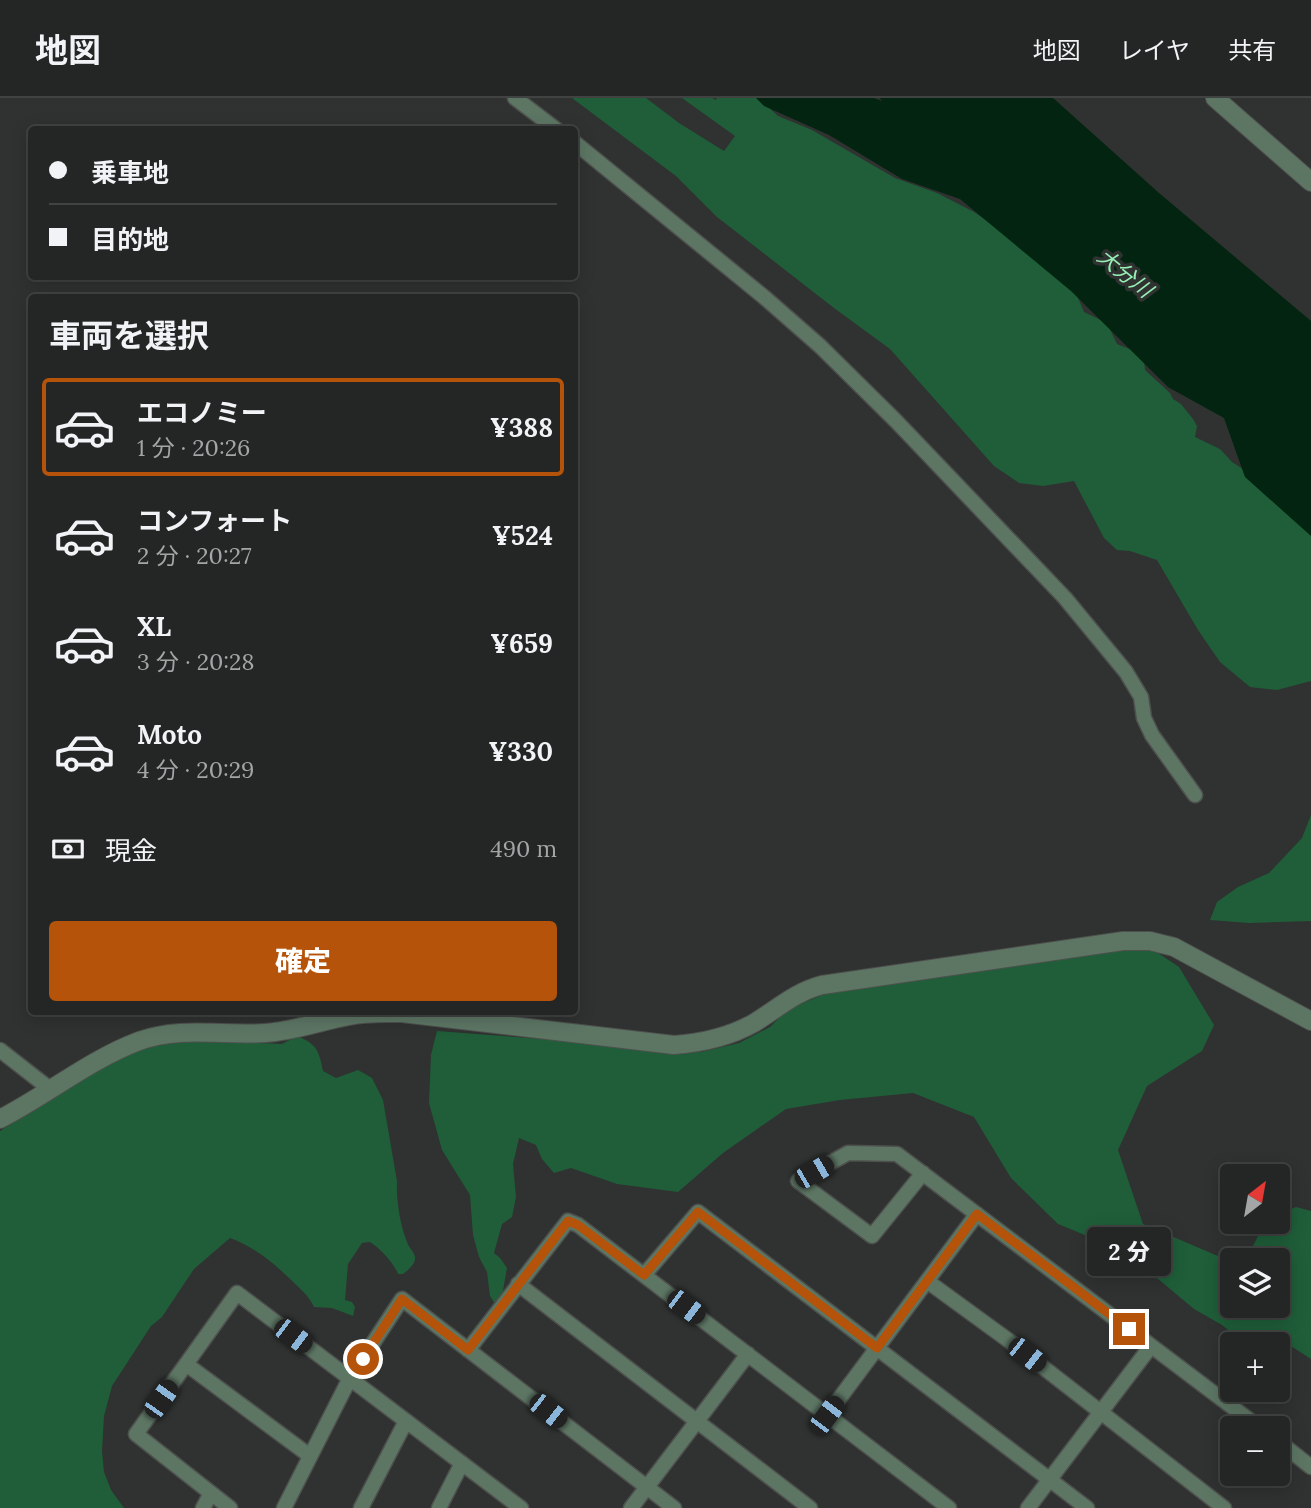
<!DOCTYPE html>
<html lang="ja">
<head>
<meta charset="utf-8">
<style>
  :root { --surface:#232624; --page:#2f3231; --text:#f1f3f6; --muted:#a3a5a6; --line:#404341; --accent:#b45309 }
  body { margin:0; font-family:Lora,"Noto Sans JP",serif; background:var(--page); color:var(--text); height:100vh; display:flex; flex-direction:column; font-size:26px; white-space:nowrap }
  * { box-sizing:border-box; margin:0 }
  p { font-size:23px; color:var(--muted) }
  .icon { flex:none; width:38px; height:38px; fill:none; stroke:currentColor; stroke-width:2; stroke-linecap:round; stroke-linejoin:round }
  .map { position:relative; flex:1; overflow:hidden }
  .side { position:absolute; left:28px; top:196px; width:550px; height:721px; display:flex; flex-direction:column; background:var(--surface); border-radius:7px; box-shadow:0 4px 18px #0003,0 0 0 2px var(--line) }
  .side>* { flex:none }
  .top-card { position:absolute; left:28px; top:28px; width:550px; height:154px; border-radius:7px; box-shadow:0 4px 18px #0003,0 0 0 2px var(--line); display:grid; align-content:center; height:154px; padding:0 21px; background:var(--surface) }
  .needle { width:46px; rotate:31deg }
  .fabs { position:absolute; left:1220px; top:1066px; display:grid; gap:14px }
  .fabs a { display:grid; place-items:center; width:70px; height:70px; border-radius:7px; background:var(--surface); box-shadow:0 4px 18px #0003,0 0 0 2px var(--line); font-size:35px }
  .end { position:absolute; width:32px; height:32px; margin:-16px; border:9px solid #b45309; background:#fff; box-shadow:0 0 0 4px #fff }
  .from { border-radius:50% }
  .bubble { position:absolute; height:49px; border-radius:7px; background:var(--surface); box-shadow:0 4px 18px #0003,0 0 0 2px var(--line); font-size:23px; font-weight:800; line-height:49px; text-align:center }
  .car { position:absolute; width:21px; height:42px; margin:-21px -10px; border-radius:9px; box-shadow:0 0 5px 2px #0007; background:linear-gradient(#222 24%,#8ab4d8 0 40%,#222 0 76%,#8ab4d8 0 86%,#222 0) }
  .top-card b { display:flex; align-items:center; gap:24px; height:66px; font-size:26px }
  .top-card b+b { border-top:2px solid var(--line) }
  .top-card i { width:18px; height:18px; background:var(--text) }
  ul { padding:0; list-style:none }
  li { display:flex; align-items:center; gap:21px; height:98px; margin:0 14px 10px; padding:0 7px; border:4px solid transparent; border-radius:7px }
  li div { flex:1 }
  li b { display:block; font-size:26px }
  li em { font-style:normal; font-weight:800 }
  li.active { border-color:var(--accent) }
  li>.icon { width:63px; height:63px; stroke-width:1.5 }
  h2 { padding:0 21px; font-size:32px; line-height:84px }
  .pay { display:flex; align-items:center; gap:18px; height:77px; padding:0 21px; font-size:26px }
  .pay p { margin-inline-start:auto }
  .primary-button { display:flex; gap:14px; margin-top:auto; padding:14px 21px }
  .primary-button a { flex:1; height:80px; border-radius:7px; background:var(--accent); color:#fff; font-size:28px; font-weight:800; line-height:80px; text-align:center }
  header { display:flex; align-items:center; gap:42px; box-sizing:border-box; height:98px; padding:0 35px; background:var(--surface); border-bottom:2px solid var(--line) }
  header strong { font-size:33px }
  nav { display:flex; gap:38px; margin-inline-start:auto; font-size:24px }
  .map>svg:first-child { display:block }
  .green { fill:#1f5e39 }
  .water { fill:#022410 }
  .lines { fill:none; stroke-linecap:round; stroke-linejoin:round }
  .minor-casing { stroke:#4e504e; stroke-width:17 }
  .tertiary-casing { stroke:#4e504e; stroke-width:20 }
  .minor { stroke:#5d7664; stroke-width:14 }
  .tertiary { stroke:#5d7664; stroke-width:18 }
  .route { stroke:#b45309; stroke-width:9 }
  .labels { text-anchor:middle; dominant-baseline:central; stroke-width:7; stroke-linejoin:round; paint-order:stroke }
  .water-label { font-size:21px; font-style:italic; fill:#97f1b6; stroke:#2f3230 }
</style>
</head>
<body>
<header>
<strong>地図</strong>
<nav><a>地図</a><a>レイヤ</a><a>共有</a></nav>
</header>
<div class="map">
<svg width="1311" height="1410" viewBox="0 0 1311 1410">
  <rect width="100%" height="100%" fill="#2f3230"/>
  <path class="green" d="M572,0H646L679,25L724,53L735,38L682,0H712L716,2L717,0H758L778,18L812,32L895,80L937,95L974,114L1005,135L1075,193L1084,214L1107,225L1117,246L1137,254L1144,262L1145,272L1170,295L1173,301L1181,306L1193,321L1197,328L1195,339L1220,351L1232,364L1275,392L1311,427V583L1277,592L1250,589L1220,564L1198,532L1157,462L1130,453L1117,452L1104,440L1074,383L1043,388L1019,385L994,368L890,251L834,210L717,119L676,78Z
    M1311,717V823L1249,825L1210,822L1217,804L1238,789L1269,775L1302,740Z
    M1152,851L1179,869L1214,927L1202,953L1147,988L1118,1052L1143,1126L1232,1164V1208H1278V1162H1246L1265,1124H1278V1117L1296,1109L1311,1113V1261L1283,1243L1275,1246H1246L1222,1227L1194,1211L1126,1154L1058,1126L1011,1080L974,1019L913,995L840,1002L786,1011L723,1055L678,1094L617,1086L571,1070L554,1075L542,1061L536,1047L519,1040L513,1066L516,1099L512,1119L502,1126L494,1155L500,1160L507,1170L502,1198L495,1206L490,1198L487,1174L479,1159L473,1137L470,1097L442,1052L429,1005L431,957L437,933L581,944L667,955L701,954L739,945L770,929L788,911L830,894L1085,852Z
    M297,938C317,946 319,953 323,973L336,980L358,972L372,980L383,1002L397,1083C396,1102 400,1126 407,1144C408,1149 414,1153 415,1159C416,1166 408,1172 403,1176H398C396,1168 377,1146 369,1144C367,1144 364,1145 362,1145L348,1166L345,1202L352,1204L355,1209L353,1218L332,1210L314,1209C308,1196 299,1190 289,1180C271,1163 254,1149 230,1140L194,1171L162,1219L151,1228L112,1288L104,1318L103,1336L102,1353L104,1374L111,1392L124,1410H0V1033L105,967L142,950L173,945L215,943L282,946Z"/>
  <path class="water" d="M756,0H874L882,3L880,0H1053L1159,95L1311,223V438L1245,379L1224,320L1168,289L1071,193L960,101L902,81L829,37L764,8Z"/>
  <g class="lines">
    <g class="minor-casing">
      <path id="minor" d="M515,0L557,32
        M574,44L764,199L820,248L896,323L1065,500L1126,574L1141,599L1144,620L1152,637L1195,697
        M0,952L50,991
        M923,1075L872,1138L798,1083L848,1055L897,1056L1260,1330
        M644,1177L698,1114L1087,1410
        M927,1183L1008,1242L1224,1410
        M518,1186L810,1410
        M468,1252L568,1123L578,1127L949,1410
        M186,1266L310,1358
        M827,1317L977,1116
        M1278,1343L1311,1369
        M203,1410L211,1395
        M230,1410L136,1336L237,1195L521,1410
        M284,1410L350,1280L402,1201L674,1410
        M361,1410L406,1323
        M439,1410L462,1365
        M631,1410L748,1256
        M1028,1410L1151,1248"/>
    </g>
    <g class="tertiary-casing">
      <path id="tertiary" d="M1215,0L1311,84
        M0,1021C47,997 89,962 139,943C181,928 222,938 265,935C294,933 321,923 349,918C366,914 384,915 402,915L674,947C702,945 729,939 754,925C777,911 795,894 822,887L1123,843H1150L1174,849L1311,923"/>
    </g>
    <use href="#minor" class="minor"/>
    <use href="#tertiary" class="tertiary"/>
  </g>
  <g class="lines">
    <path class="route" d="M363,1261L402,1201L468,1252L568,1123L578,1127L644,1177L698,1114L877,1250L977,1116L1129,1231"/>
  </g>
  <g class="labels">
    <g class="water-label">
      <text transform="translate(1125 175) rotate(39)">大分川</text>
    </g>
  </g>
</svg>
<div class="fabs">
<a><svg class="needle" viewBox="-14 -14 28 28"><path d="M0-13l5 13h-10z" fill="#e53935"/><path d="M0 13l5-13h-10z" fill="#a3a5a6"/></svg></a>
<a><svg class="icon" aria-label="layers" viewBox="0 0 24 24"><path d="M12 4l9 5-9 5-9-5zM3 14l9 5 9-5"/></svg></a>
<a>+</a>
<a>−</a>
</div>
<i class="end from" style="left:363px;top:1261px"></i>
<i class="end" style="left:1129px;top:1231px"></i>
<div class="bubble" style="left:1087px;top:1129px;width:84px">2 分</div>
<i class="car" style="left:814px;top:1074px;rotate:60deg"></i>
<i class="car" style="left:686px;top:1209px;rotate:127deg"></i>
<i class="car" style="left:293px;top:1238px;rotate:127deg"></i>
<i class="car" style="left:1027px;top:1257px;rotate:128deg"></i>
<i class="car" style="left:161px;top:1301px;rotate:35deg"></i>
<i class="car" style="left:548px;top:1313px;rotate:128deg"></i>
<i class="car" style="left:827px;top:1317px;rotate:37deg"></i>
<div class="top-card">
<b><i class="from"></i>乗車地</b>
<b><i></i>目的地</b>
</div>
<section class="side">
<h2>車両を選択</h2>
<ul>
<li class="active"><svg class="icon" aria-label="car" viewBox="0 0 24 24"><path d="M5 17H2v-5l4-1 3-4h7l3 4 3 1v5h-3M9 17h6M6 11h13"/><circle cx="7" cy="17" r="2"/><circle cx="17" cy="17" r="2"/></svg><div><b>エコノミー</b><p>1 分 · 20:26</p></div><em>¥388</em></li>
<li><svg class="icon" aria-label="car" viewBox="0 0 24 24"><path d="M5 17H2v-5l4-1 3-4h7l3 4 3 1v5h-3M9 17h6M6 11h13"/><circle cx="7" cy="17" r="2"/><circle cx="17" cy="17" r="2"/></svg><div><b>コンフォート</b><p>2 分 · 20:27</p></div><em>¥524</em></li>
<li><svg class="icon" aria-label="car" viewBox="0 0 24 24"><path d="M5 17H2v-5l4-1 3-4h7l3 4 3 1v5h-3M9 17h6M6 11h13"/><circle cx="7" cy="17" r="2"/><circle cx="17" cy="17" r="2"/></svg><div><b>XL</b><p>3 分 · 20:28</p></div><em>¥659</em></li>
<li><svg class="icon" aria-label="car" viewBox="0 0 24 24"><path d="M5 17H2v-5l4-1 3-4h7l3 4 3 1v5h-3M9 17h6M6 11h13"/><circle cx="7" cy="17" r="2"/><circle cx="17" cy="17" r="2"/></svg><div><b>Moto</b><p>4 分 · 20:29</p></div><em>¥330</em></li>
</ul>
<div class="pay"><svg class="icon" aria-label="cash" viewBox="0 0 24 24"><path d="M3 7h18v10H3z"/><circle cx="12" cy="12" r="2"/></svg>現金<p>490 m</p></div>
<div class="primary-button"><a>確定</a></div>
</section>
</div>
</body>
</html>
